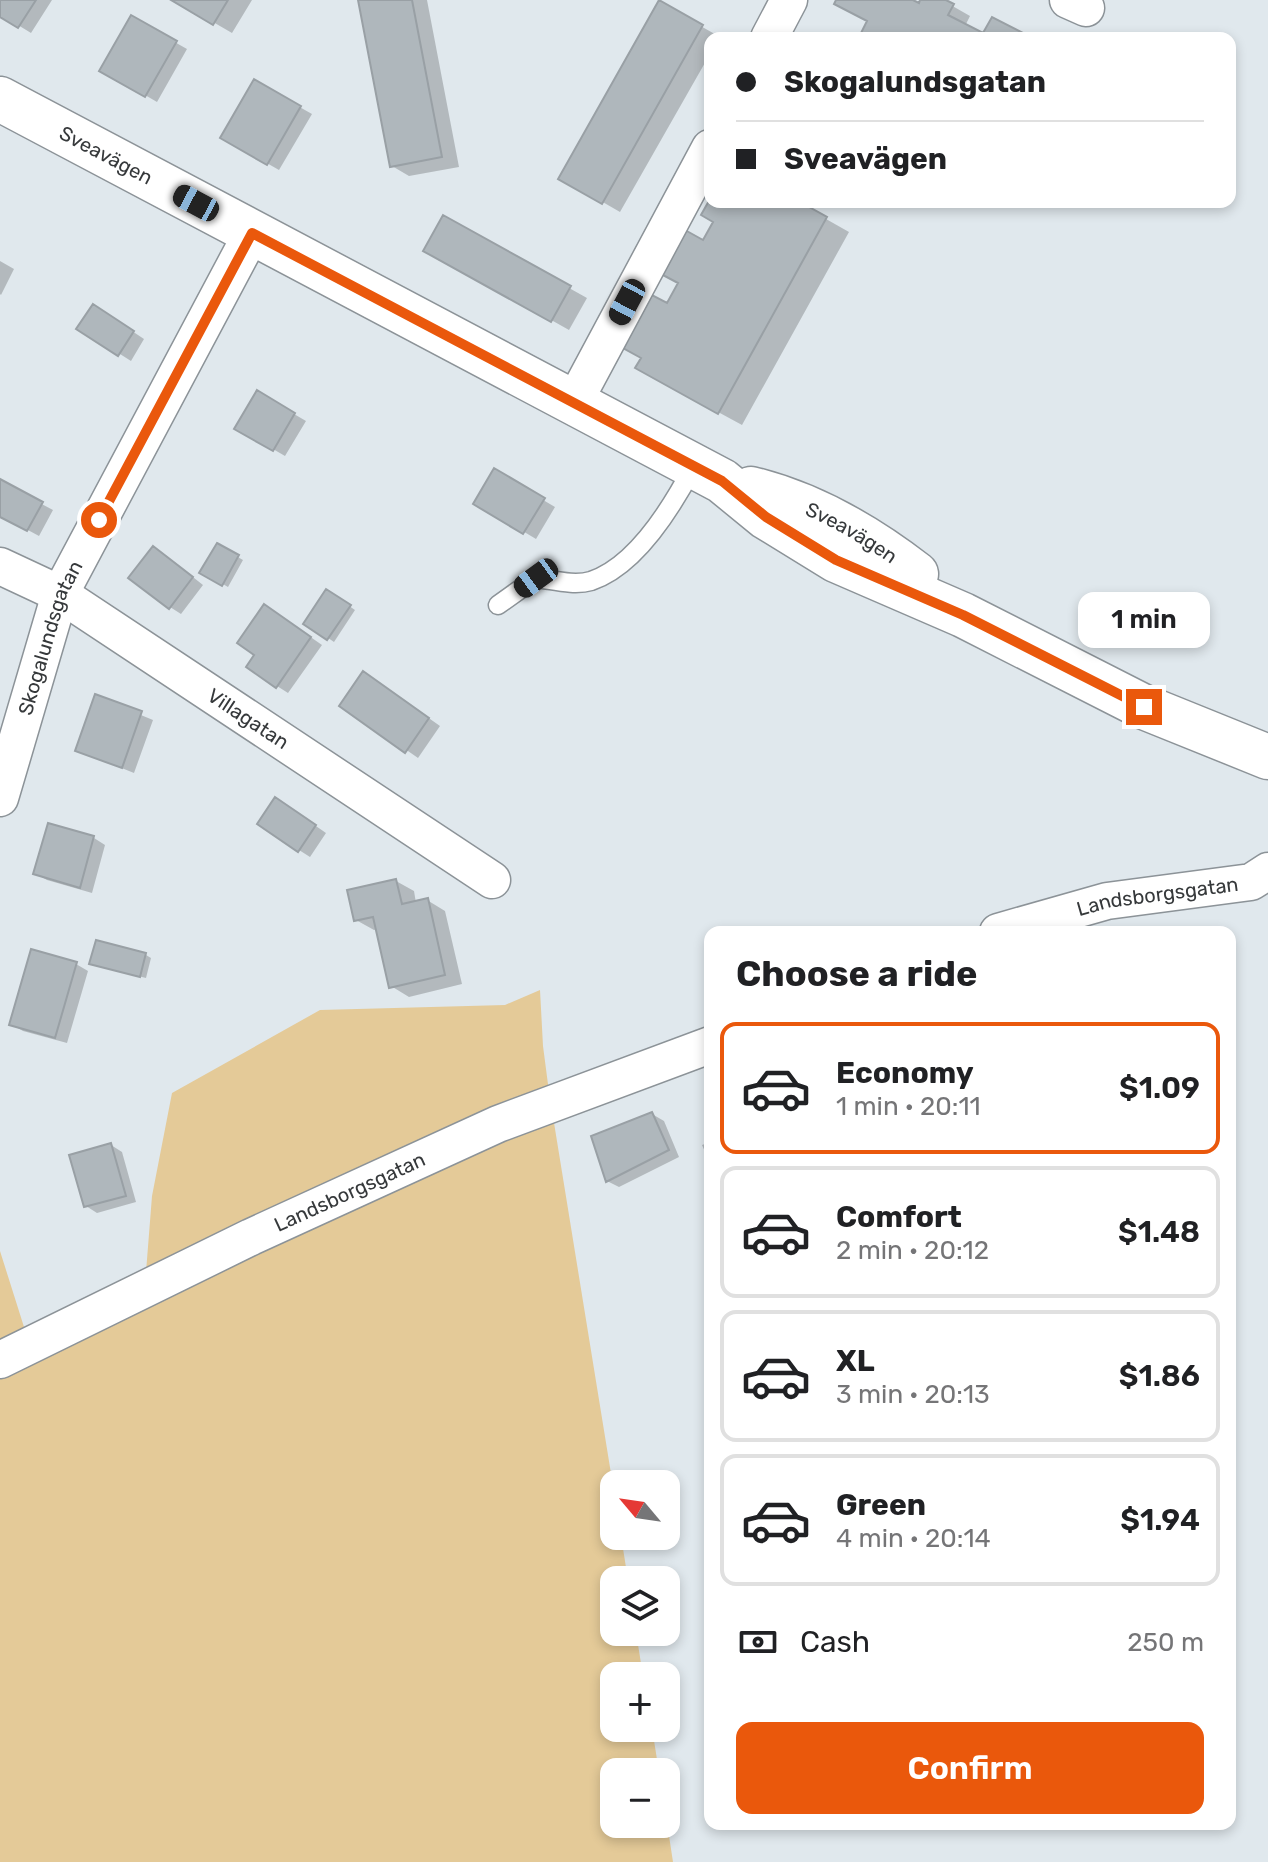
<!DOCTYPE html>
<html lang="en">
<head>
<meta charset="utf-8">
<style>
  :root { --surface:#fff; --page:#f2f2f2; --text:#202124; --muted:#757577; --line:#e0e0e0; --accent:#ea580c }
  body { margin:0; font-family:Rubik,sans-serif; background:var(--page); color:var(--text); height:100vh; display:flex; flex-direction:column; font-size:30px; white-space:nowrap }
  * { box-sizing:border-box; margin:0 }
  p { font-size:26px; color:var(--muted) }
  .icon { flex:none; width:44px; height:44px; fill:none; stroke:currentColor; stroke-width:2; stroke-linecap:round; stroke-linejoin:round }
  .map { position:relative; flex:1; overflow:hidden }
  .panel { position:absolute; left:704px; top:926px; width:532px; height:904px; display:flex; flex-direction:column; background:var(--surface); border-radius:16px; box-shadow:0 4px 12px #0003 }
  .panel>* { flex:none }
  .top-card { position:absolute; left:704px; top:32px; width:532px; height:176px; border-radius:16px; box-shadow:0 4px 12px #0003; display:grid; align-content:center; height:176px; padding:0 32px; background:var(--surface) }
  .needle { width:52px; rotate:299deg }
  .fabs { position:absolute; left:600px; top:1470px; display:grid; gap:16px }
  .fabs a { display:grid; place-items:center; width:80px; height:80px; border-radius:16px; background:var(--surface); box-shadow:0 4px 12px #0003; font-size:40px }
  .end { position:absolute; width:36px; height:36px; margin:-18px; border:10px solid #ea580c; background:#fff; box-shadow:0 0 0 4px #fff }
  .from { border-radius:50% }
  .bubble { position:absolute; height:56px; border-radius:16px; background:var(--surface); box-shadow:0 4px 12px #0003; font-size:26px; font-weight:600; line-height:56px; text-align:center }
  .car { position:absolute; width:24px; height:48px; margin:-24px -12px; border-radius:10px; box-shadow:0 0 6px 2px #0007; background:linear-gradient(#222 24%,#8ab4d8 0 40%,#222 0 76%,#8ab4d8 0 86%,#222 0) }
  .top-card b { display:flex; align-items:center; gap:28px; height:76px; font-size:30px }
  .top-card b+b { border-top:2px solid var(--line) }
  .top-card i { width:20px; height:20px; background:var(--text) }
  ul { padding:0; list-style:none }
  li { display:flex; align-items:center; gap:24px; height:132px; margin:0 16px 12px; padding:0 16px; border:4px solid var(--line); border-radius:16px }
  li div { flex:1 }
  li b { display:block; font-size:30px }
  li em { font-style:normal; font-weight:600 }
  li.selected { border-color:var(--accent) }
  li>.icon { width:72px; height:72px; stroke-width:1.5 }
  h2 { padding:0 32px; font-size:36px; line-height:96px }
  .pay { display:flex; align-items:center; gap:20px; height:88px; padding:0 32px; font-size:30px }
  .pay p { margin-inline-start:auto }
  .button { display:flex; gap:16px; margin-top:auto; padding:16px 32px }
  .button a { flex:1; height:92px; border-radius:16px; background:var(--accent); color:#fff; font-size:32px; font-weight:600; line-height:92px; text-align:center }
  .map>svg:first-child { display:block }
  .green { fill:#e4ca98 }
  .shadow { fill:#0003 }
  .building { fill:#afb7bc; stroke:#99a0a5; stroke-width:2 }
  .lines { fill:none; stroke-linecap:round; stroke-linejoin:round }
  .service-casing { stroke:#8c9398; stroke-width:21 }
  .minor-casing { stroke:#8c9398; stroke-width:39 }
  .secondary-casing { stroke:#8c9398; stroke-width:47 }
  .service { stroke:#fff; stroke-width:18 }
  .minor { stroke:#fff; stroke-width:36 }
  .secondary { stroke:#fff; stroke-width:44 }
  .route { stroke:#ea580c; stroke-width:10 }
  .labels { text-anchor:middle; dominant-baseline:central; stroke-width:7; stroke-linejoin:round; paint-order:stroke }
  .street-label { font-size:20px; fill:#36393b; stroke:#e0e8ed }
</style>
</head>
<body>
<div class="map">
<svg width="1268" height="1862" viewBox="0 0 1268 1862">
  <rect width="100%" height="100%" fill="#e0e8ed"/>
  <path class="green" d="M540,990L543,1046L549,1092L614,1492V1536H621L628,1580H614V1632H636L643,1676H614V1728H652L659,1772H614V1824H666V1816L673,1862H0V1251L30,1346L146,1272L152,1196L172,1093L320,1010L505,1005Z"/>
  <path class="shadow" d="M0,0H52L31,33L0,14Z
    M175,0H252L232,33Z
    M361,0H427L459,167L409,176L392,166Z
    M838,0H909L919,6L922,0H942L970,16L965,26L984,36L993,19L1029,38H874L870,21Z
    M660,3L720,37L710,38V54L620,212L561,178Z
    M132,18L187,49L157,102L102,70Z
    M255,82L312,114L279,170L223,138Z
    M710,202H796L849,232L742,425L661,381L668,306L716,221Z
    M444,218L587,298L569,330L426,250Z
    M0,261L14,269L1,295L0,294Z
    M105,313L144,339L131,361L79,328Z
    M258,393L306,421L285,456L237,428Z
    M494,471L555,507L536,539L476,503Z
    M0,482L53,510L39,536L0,515Z
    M217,545L243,560L228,587L202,572Z
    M165,555L203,585L181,614L170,607Z
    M327,591L355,610L334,642L306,623Z
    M276,613L322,645L288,693L277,686Z
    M375,680L440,726L418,758L342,705Z
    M97,697L153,720L134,773L77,750Z
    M287,806L326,833L310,857L299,850Z
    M50,825L94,838L105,845L92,893L47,880L36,874Z
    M396,881L414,891L416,903L427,900L445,911L462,984L409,997L391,986L378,929L374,930L356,920Z
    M146,955L151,958L146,978L97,966Z
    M76,964L88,971L67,1043L23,1031L11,1024Z
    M652,1114L664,1121L679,1157L619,1187L607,1181Z
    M710,1142V1163L702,1145Z
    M111,1145L122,1152L136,1202L97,1213L86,1206Z"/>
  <path class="building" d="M0,0H36L18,28L0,17Z
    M171,0H228L213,25Z
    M358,0H412L442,157L390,167Z
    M659,0L703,25L602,204L558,179Z
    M836,0H913L919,3L920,0H946L954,4L948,15L983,33L992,17L1027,35L1026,38H871L861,33L867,21L834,4Z
    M131,15L177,41L145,97L99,71Z
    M254,79L301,106L267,165L220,138Z
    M710,199V202H800L827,217L718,414L635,368L641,358L623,348L652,295L667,303L678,283L661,274L685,230L703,240L713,222L701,215Z
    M443,215L571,286L551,322L423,251Z
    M93,304L134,331L118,356L76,329Z
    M257,390L295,413L273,451L234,429Z
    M494,468L545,498L523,534L473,504Z
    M0,479L43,502L27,531L0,517Z
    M217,543L239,555L222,586L199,573Z
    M153,546L193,577L169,609L128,578Z
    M326,589L351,605L327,640L303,624Z
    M264,604L311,637L276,688L246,667L254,655L237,643Z
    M363,671L429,718L405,753L339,706Z
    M95,694L142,711L122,768L75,751Z
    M275,797L316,825L298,852L257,824Z
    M48,823L94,836L80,888L33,874Z
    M396,879L402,904L428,898L445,975L389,988L373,917L354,921L347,890Z
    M96,940L146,953L140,977L89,964Z
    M31,949L77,962L55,1038L9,1025Z
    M652,1112L669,1150L606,1182L591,1136Z
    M111,1143L126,1196L84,1207L69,1155Z"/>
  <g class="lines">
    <g class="service-casing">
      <path id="service" d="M498,605L536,578C553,580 574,586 591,581C636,566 673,505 693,467"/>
    </g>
    <g class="minor-casing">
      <g id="minor">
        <path d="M1068,0L1086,8"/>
        <path d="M769,38L789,0"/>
        <path d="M573,404L710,148"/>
        <path id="s1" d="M0,566L60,594L492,880"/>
        <path id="s2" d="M0,798L60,594L252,233"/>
        <path id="s3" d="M998,932L1107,901L1251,882L1268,871"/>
        <path id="s4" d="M0,1360L251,1237L498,1124L710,1045"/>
      </g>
    </g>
    <g class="secondary-casing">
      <g id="secondary">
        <path id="s5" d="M0,99L722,481L766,517L836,560L963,615L1144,707L1268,757"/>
        <path id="s6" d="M751,489C812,504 867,536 916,574"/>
      </g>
    </g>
    <use href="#service" class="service"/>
    <use href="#minor" class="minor"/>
    <use href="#secondary" class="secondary"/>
  </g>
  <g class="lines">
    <path class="route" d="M99,520L252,233L722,481L766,517L836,560L963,615L1144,707"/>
  </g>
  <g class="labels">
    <g class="street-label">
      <text stroke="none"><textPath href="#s5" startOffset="120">Sveavägen</textPath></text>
      <text stroke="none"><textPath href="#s6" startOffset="110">Sveavägen</textPath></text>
      <text stroke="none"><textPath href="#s2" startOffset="168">Skogalundsgatan</textPath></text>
      <text stroke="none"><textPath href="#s1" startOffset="292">Villagatan</textPath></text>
      <text stroke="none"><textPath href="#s3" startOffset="164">Landsborgsgatan</textPath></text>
      <text stroke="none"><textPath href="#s4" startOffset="388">Landsborgsgatan</textPath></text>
    </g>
  </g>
</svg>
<div class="fabs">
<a><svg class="needle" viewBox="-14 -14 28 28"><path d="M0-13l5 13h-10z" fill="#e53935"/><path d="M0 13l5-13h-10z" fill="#757577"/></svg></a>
<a><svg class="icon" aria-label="layers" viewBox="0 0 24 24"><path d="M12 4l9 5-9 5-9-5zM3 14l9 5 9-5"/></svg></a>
<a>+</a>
<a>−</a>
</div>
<i class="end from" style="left:99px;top:520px"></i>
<i class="end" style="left:1144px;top:707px"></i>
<div class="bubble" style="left:1078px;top:592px;width:132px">1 min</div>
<i class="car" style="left:196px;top:203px;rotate:298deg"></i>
<i class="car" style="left:627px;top:302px;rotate:208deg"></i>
<i class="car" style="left:536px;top:578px;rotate:234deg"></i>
<div class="top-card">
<b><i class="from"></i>Skogalundsgatan</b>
<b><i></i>Sveavägen</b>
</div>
<section class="panel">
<h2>Choose a ride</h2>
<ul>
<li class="selected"><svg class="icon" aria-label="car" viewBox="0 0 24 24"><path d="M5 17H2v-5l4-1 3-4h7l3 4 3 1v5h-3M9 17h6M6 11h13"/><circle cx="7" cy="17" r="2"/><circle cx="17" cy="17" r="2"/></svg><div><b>Economy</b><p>1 min · 20:11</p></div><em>$1.09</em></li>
<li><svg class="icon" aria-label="car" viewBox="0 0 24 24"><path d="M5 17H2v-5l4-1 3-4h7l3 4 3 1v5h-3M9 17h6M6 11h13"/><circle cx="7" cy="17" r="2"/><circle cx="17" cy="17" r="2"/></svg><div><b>Comfort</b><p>2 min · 20:12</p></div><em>$1.48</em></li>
<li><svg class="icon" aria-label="car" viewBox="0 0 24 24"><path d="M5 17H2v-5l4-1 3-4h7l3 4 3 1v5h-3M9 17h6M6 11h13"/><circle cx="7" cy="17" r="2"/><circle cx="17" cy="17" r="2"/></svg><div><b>XL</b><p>3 min · 20:13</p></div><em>$1.86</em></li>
<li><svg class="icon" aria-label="car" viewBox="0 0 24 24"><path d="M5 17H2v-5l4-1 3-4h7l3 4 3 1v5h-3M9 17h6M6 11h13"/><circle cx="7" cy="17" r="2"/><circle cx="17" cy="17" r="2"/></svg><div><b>Green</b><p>4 min · 20:14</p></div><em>$1.94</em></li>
</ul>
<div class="pay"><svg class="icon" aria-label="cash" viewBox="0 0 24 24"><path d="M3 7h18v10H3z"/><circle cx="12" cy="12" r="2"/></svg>Cash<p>250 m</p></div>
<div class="button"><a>Confirm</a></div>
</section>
</div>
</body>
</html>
